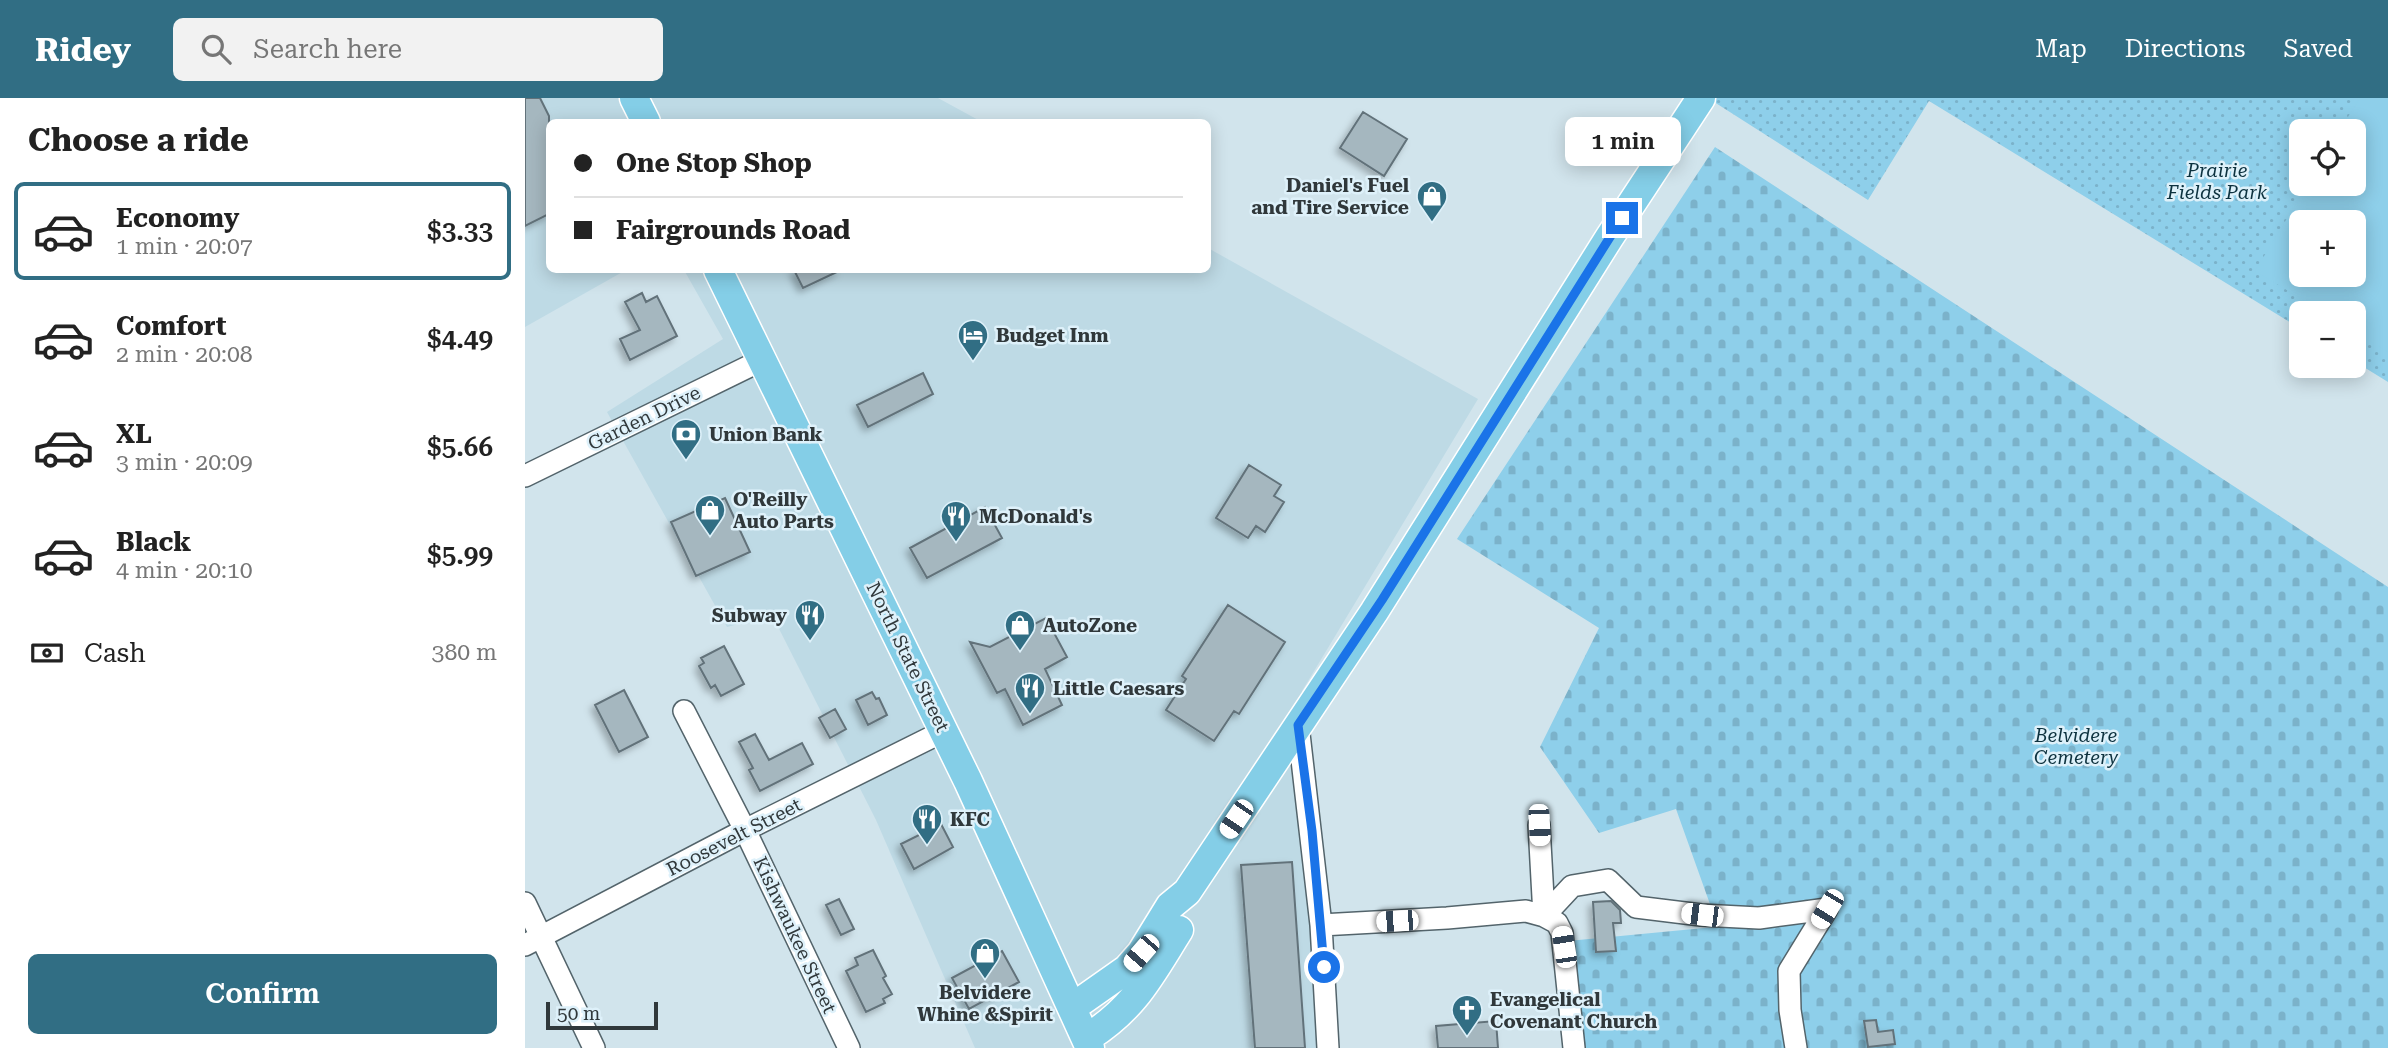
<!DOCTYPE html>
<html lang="en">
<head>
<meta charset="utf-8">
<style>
  :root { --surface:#fff; --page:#f2f2f2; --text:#222; --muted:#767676; --line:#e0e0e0; --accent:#316e84 }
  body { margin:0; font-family:"Roboto Serif",serif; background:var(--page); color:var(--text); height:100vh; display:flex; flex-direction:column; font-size:26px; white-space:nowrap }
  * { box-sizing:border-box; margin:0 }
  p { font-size:23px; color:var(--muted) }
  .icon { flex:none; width:38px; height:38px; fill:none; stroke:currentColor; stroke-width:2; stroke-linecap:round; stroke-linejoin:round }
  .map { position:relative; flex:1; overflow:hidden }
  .side { display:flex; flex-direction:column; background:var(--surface); width:525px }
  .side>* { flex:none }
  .banner { position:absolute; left:21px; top:21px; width:665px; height:154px; border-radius:10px; box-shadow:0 4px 18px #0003; display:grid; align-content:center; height:154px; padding:0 28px; background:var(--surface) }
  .fabs { position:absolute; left:1764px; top:21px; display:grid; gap:14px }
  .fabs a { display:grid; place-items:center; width:77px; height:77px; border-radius:10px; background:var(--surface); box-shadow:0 4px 18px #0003; font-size:35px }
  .scale { position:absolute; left:21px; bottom:18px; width:112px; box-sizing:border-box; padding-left:7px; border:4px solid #30383b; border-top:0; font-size:19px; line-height:24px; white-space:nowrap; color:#30383b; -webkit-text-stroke:5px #def1fa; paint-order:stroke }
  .end { position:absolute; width:32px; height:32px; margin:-16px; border:9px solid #1a73e8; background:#fff; box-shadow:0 0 0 4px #fff }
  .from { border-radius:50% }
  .bubble { position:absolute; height:49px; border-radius:10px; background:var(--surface); box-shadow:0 4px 18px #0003; font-size:23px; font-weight:600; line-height:49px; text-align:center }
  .car { position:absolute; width:21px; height:42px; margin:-21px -10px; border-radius:9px; box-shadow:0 0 5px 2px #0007; background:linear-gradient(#fff 24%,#345 0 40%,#fff 0 76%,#345 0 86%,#fff 0) }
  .banner b { display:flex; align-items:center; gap:24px; height:66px; font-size:26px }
  .banner b+b { border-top:2px solid var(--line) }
  .banner i { width:18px; height:18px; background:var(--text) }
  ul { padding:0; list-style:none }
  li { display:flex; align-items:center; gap:21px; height:98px; margin:0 14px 10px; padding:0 14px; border:4px solid transparent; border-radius:10px }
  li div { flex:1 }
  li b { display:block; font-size:26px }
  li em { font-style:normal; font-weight:600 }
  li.on { border-color:var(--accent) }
  li>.icon { width:63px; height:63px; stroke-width:1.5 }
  h2 { padding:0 28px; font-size:32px; line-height:84px }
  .pay { display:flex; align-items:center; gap:18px; height:77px; padding:0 28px; font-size:26px }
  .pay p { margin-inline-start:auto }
  .button { display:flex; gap:14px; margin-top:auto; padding:14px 28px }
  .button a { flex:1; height:80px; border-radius:10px; background:var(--accent); color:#fff; font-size:28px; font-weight:600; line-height:80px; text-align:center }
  header { display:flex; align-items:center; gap:42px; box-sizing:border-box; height:98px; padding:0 35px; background:var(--accent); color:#fff }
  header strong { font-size:33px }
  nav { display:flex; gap:38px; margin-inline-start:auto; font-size:24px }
  .search { width:490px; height:63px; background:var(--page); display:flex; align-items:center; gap:18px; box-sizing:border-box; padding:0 24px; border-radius:10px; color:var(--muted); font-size:26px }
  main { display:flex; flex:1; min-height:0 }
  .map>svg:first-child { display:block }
  .built { fill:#bedae5 }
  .cemetery { fill:url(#cemetery-stones) }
  .park { fill:url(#park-dots); fill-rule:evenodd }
  .pitch { fill:#8ecfea; fill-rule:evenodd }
  .building { fill:#a5b7bf; stroke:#62727a; stroke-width:2; filter:url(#shadow) }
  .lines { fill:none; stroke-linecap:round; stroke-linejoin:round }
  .minor-casing { stroke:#53646b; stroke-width:24 }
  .major-casing { stroke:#fff; stroke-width:31 }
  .minor { stroke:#fff; stroke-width:21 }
  .major { stroke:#84cee7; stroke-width:28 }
  .route { stroke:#1a73e8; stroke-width:9 }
  .labels { text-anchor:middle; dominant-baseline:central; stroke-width:5; stroke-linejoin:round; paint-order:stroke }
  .park-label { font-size:19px; font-style:italic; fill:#0d323f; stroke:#def1fa }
  .poi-label { font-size:19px; font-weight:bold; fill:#30383b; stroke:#def1fa; text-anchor:start }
  .street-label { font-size:19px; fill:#30383b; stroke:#def1fa }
</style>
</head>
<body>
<header>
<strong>Ridey</strong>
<div class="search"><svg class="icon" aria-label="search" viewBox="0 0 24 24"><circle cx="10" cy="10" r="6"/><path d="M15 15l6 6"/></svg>Search here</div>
<nav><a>Map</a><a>Directions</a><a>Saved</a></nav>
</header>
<main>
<section class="side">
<h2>Choose a ride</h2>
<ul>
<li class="on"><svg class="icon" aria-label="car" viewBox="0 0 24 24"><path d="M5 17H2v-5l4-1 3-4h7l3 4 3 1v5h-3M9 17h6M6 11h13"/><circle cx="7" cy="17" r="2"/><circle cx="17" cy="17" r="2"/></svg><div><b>Economy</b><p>1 min · 20:07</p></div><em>$3.33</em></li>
<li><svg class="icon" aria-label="car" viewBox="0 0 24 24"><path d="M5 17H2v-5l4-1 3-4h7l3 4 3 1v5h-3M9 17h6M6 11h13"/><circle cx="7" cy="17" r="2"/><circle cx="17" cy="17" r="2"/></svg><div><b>Comfort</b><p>2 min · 20:08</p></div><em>$4.49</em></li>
<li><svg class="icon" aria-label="car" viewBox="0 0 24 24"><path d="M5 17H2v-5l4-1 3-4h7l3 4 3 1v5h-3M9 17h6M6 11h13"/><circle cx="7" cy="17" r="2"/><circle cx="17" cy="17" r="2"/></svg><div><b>XL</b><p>3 min · 20:09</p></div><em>$5.66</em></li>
<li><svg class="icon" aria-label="car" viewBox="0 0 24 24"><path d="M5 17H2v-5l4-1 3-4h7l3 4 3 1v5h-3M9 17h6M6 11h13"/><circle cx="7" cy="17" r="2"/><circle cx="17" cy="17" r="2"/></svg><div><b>Black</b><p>4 min · 20:10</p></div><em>$5.99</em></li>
</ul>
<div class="pay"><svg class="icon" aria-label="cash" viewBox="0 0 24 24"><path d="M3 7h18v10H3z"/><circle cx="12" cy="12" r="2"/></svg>Cash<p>380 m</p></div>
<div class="button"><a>Confirm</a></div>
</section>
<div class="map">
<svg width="1863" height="950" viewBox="0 0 1863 950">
  <defs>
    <pattern id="cemetery-stones" width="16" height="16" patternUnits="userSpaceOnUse" patternTransform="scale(1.75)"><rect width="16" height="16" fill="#8ecfea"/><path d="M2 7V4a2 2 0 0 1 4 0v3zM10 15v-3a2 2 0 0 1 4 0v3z" fill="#7bb2ca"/></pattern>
    <pattern id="park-dots" width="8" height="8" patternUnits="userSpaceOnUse" patternTransform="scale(1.75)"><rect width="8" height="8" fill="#8ecfea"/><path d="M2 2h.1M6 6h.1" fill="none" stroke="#7bb2ca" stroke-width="1.8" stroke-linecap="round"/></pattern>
    <filter id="shadow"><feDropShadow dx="-4" dy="4" stdDeviation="3.5" flood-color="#0004"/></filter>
  </defs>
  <rect width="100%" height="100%" fill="#d1e4ec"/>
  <path class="built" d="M0,0H413L457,24H24V172H101L0,229Z
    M683,150L953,301L777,593L795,950H450L351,722L247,517L202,529L82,314L198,241L159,172H682Z"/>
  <path class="cemetery" d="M1190,49L1863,489V950H1052L1043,843L1295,819L1186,809L1151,711L1074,735L1015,649L1074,530L932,441Z"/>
  <path class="park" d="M1187,0H1863V284L1829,263V215H1776V231L1404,3L1343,102L1186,2ZM1776,33H1829V86H1776ZM1776,124H1829V177H1776Z"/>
  <path class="pitch" d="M1835,0H1863V254L1829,233V215H1800L1730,173L1783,86H1829V33H1814ZM1776,124H1829V177H1776Z"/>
  <path class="building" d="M0,0H15L24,18V116L0,128Z
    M838,14L882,41L859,78L815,50Z
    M269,172H316L278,190Z
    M117,195L121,204L132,198L152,238L105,262L95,241L115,232L100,204Z
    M398,275L408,296L343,329L332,307Z
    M724,367L756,387L749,398L759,404L740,434L731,428L723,440L691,420Z
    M200,400L225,454L171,478L146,424Z
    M460,409L477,440L402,480L385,450Z
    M703,507L760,544L714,616L709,613L689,643L641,612L661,581L657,578Z
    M521,520L542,559L520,571L537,607L498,627L480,591L472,595L445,544L465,549Z
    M199,548L219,586L196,598L190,587L186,590L174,568L179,565L176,560Z
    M99,592L123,639L94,654L70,607Z
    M347,594L351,601L354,600L362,617L343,627L331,602Z
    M310,611L321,631L305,640L294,620Z
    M230,636L244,662L277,645L288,666L235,693L224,672L228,670L214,644Z
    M416,726L428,749L389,771L376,746Z
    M767,764L780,950H730L716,767Z
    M314,801L329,831L316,837L301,807Z
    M1086,803L1095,812L1096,825H1088L1091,853L1071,854L1068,804Z
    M348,852L361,878L358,880L367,896L358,901L360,905L341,914L321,873L333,867L330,860Z
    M477,853L494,884L444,911L427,880Z
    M1351,922L1353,934L1368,932L1370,946L1343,949L1339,923Z
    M971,923L973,950H913L911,928Z"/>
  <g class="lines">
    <g class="minor-casing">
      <path id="minor" d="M0,378L237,262
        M159,613L220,732L324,950
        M773,627L796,827L803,950
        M1014,727L1019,818L1032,825L1037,835L1049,950
        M0,805L69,950
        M796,827L922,820L1001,813L1019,818L1047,788L1083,782L1111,809L1176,817L1234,820L1302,811
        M0,847L220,732L419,633
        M1271,950L1265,912L1264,873L1302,811"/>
    </g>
    <g class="major-casing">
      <path id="major" d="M109,0L121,24
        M193,172L443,683L565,950
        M548,909L602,871L616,855L645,808L662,794L849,514L1084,140L1176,0
        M562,940C610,910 625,878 654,832"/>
    </g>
    <use href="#minor" class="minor"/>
    <use href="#major" class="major"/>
  </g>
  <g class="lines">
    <path class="route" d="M799,869L787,733L773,627L857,502L1097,120"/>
  </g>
  <defs>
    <g id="shop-pin" transform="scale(1.575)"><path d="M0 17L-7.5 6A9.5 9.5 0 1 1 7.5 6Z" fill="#316e84" stroke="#def1fa"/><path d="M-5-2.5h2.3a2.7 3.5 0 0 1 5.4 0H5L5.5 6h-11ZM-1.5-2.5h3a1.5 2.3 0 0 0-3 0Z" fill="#fff"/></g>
    <g id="hotel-pin" transform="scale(1.575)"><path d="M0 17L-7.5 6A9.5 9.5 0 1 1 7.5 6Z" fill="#316e84" stroke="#def1fa"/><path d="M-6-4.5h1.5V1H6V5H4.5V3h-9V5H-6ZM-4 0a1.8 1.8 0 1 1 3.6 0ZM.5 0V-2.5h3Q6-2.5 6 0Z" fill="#fff"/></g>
    <g id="bank-pin" transform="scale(1.575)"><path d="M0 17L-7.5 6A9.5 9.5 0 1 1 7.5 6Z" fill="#316e84" stroke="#def1fa"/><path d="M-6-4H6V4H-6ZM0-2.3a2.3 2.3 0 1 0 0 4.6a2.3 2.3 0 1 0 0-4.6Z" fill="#fff"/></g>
    <g id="restaurant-pin" transform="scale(1.575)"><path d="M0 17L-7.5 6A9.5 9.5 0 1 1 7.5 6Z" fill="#316e84" stroke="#def1fa"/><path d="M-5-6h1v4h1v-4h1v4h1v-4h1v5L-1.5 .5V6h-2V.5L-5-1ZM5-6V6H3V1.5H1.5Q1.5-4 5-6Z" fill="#fff"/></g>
    <g id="church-pin" transform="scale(1.575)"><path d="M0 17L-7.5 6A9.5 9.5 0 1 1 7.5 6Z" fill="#316e84" stroke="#def1fa"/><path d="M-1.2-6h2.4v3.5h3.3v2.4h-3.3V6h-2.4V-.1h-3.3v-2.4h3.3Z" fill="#fff"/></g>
  </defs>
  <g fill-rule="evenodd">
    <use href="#shop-pin" x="907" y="98"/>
    <use href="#hotel-pin" x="448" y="237"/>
    <use href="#bank-pin" x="161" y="336"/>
    <use href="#shop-pin" x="185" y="412"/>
    <use href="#restaurant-pin" x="431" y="418"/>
    <use href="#restaurant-pin" x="285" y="517"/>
    <use href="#shop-pin" x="495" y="527"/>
    <use href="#restaurant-pin" x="505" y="590"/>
    <use href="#restaurant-pin" x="402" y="721"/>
    <use href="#shop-pin" x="460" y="855"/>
    <use href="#church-pin" x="942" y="912"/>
  </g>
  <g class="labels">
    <g class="park-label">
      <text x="1692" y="72">Prairie<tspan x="1692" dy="22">Fields Park</tspan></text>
      <text x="1551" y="637">Belvidere<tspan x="1551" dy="22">Cemetery</tspan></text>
    </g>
    <g class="poi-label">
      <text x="884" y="87" text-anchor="end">Daniel's Fuel<tspan x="884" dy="22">and Tire Service</tspan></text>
      <text x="471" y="237">Budget Inm</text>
      <text x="184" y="336">Union Bank</text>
      <text x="208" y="401">O'Reilly<tspan x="208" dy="22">Auto Parts</tspan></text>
      <text x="454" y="418">McDonald's</text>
      <text x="262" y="517" text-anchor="end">Subway</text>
      <text x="518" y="527">AutoZone</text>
      <text x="528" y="590">Little Caesars</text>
      <text x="425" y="721">KFC</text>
      <text x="460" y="894" text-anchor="middle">Belvidere<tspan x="460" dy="22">Whine &amp;Spirit</tspan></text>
      <text x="965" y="901">Evangelical<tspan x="965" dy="22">Covenant Church</tspan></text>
    </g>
    <g class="street-label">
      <text transform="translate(119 320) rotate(-26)">Garden Drive</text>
      <text transform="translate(383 559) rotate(64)">North State Street</text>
      <text transform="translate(209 739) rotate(-27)">Roosevelt Street</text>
      <text transform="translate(270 837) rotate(65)">Kishwaukee Street</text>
    </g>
  </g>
</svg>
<div class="fabs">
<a><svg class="icon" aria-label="locate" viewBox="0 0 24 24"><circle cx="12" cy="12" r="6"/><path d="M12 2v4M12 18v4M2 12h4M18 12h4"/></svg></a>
<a>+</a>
<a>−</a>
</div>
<div class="scale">50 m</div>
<i class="end from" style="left:799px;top:869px"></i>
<i class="end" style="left:1097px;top:120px"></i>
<div class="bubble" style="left:1040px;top:19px;width:116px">1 min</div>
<i class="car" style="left:711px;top:721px;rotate:214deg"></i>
<i class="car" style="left:1014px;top:727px;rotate:177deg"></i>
<i class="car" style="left:1302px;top:811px;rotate:211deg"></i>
<i class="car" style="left:1177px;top:817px;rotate:277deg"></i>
<i class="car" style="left:872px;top:823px;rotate:267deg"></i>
<i class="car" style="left:1039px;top:849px;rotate:351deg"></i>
<i class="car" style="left:616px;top:855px;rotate:221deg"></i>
<div class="banner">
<b><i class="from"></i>One Stop Shop</b>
<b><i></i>Fairgrounds Road</b>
</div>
</div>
</main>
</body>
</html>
